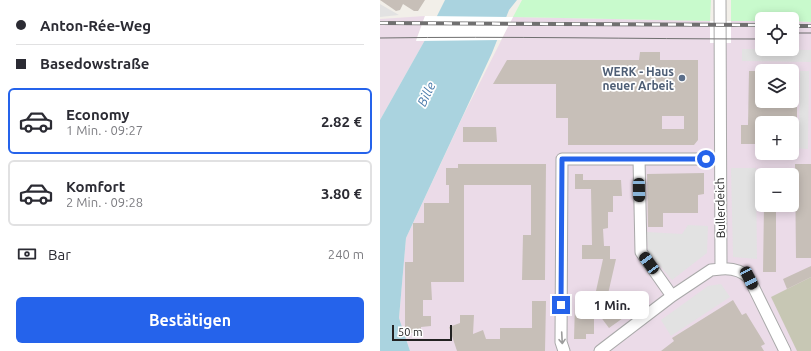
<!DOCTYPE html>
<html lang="de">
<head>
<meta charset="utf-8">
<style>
  :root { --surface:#fff; --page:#f2f2f3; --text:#2b2b33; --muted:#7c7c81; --line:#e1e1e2; --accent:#2563eb }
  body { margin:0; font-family:Ubuntu,sans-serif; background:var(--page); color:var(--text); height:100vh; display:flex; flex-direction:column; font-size:15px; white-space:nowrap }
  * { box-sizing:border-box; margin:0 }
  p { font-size:13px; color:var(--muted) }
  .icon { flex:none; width:22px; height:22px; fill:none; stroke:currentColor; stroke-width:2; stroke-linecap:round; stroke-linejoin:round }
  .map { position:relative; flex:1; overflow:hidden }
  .sheet { display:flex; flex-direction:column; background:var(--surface); width:380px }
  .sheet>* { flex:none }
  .hud { display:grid; align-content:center; height:88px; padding:0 16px; background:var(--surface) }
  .controls { position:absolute; left:375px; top:12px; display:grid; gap:8px }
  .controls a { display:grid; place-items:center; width:44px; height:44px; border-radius:6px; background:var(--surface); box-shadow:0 2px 10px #0003; font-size:20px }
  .scale { position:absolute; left:12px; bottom:10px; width:60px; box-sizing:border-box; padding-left:4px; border:2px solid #222; border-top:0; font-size:11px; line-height:14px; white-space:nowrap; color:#222; -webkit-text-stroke:3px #fff; paint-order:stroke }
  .end { position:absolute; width:18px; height:18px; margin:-9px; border:5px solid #2563eb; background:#fff; box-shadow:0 0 0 2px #fff }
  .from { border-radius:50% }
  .bubble { position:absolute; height:28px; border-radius:6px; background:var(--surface); box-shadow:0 2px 10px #0003; font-size:13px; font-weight:700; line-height:28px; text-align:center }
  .car { position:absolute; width:12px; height:24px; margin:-12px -6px; border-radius:5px; box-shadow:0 0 3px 1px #0007; background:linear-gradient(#222 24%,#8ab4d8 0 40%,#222 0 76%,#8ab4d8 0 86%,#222 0) }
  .hud b { display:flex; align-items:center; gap:14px; height:38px; font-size:15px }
  .hud b+b { border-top:1px solid var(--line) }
  .hud i { width:10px; height:10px; background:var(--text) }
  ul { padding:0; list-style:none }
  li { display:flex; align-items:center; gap:12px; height:66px; margin:0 8px 6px; padding:0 8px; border:2px solid var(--line); border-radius:6px }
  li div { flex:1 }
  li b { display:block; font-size:15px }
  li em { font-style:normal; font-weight:700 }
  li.selected { border-color:var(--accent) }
  li>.icon { width:36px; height:36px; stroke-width:1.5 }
  .pay { display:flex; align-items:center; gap:10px; height:44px; padding:0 16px; font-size:15px }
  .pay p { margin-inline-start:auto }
  .primary-button { display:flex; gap:8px; margin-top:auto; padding:8px 16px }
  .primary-button a { flex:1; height:46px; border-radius:6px; background:var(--accent); color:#fff; font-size:16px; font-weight:700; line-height:46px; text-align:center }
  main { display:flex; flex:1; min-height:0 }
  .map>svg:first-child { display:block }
  .industrial { fill:#ebdbe8; fill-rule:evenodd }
  .construction { fill:#c7c7b4 }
  .park { fill:#c8facc }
  .parking { fill:#e2e2e2 }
  .water { fill:#aad3df }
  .pier { fill:#fff }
  .building { fill:#c7bfb8; fill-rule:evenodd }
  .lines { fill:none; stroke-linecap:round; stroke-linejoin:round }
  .minor-casing { stroke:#a9a9a9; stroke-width:13 }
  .minor { stroke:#fff; stroke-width:11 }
  .tram { stroke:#707070; stroke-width:1 }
  .rail-casing { stroke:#707070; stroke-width:4 }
  .rail { stroke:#fff; stroke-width:2.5; stroke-dasharray:8; stroke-linecap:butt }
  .oneway { stroke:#9c9c9c }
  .route { stroke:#2563eb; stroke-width:5 }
  .service-dot { fill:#5c6f8a; stroke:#fff; stroke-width:1.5 }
  .labels { text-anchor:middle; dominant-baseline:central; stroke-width:3.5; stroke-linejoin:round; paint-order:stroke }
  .service-label { font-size:12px; font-weight:bold; fill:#4e5e75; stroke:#fff; text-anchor:end }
  .street-label { font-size:12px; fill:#222; stroke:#fff }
  .water-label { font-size:13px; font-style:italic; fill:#4a7aab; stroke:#fff }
</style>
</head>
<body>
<main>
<section class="sheet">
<div class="hud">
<b><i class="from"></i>Anton-Rée-Weg</b>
<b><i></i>Basedowstraße</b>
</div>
<ul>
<li class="selected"><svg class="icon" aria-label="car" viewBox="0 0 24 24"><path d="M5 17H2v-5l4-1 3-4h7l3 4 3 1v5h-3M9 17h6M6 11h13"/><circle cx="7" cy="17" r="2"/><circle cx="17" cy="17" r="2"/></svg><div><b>Economy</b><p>1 Min. · 09:27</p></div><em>2.82 €</em></li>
<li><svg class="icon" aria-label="car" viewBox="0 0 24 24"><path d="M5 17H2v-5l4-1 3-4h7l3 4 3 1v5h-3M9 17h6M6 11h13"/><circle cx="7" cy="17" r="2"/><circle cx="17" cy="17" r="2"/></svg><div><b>Komfort</b><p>2 Min. · 09:28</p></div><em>3.80 €</em></li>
</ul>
<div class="pay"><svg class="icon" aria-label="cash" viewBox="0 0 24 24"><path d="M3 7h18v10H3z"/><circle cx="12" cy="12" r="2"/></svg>Bar<p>240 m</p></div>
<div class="primary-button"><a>Bestätigen</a></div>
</section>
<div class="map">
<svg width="431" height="351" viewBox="0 0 431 351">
  <rect width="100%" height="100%" fill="#f2efe9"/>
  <path class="industrial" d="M45,16L36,40H45L0,120V19Z
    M133,17L330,21V43H350L351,21H382V49H412V21L431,22V351H30L19,318L26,238L83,116ZM382,71H412V101H382ZM382,123H412V153H382ZM382,175H412V205H382Z"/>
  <path class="construction" d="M431,277V351H417L391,297Z"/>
  <path class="park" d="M142,0H331L330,21L133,17Z
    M351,0H431V22L412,21V19H382V21H351Z"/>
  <path class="parking" d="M0,4L19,15L0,17Z
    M362,49L431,50V62L362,61Z
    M420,71H429L428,149L412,148V141L419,140Z
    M351,168H376L377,259L353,257Z
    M308,225L328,226L327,253L292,280L268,252L267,232L302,234Z
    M341,284L350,297L291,336L281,320L328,286Z"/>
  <path class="water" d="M65,0H137L129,10L112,53L26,238L19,318L30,351H0V120L45,40Z"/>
  <path class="pier" d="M45,16L133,17L121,40L36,41Z
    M330,21H351V43H330Z"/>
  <path class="building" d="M0,0H45L38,11H34L23,4L20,10L16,11Z
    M260,52H280V60H318V140L314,145H188V118H176V84H113L127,60H259ZM282,116H304V129H282Z
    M369,71H382V101H417V123H382V144H361V125H368Z
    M83,127H116L117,142H83Z
    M78,164H166L165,280H142L143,235H151V185H84V282H51L52,300H43V316H51V326L41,327V333H25V262H33V223H44V203H69V185H66V168H78Z
    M415,164H431V258H416Z
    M324,173V194L318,195V213H283V227H268L267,174Z
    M195,174H203V180H241L242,196H233V212H228V228L223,229L224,246H230V259H236L228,294L246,298L252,294L260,306L229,328L214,308V334H206V339H194L195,304H208L223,293L216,291L223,259H202V245H212L211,189H195Z
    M384,205H396V272H383Z
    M431,266V277L407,289L403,279Z
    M353,300L362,315L366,313L385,344L381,346L384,351H281L294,341L292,338Z
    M152,301H166L165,351H77L69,327L80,323V315H94L93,334L103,330L106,339H120V328H152Z"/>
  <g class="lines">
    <g class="minor-casing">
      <path id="minor" d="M259,159L261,252L292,296
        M341,269C352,268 361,270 369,278L405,351
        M184,351L181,342L182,159H340
        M220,351L292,296L331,270L341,269L340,0"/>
    </g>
    <use href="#minor" class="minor"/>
    <path class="tram" d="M412,33H431
      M0,38C127,36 255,39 382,39"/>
    <g class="rail-casing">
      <path id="rail" d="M0,23L382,25
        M412,26H431"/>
    </g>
    <use href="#rail" class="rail"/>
  </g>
  <defs><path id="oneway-shaft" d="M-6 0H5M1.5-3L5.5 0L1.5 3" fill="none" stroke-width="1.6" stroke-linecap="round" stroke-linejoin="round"/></defs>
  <use class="oneway" href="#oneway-shaft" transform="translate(182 338) rotate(87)"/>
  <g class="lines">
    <path class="route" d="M181,305L182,159H326"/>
  </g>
  <circle class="service-dot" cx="302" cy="78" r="4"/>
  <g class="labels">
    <g class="service-label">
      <text x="294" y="71">WERK - Haus<tspan x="294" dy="14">neuer Arbeit</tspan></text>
    </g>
    <g class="street-label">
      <text transform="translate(340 208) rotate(-91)">Bullerdeich</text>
    </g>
    <g class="water-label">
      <text transform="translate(46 94) rotate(-64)">Bille</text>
    </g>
  </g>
</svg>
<div class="controls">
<a><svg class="icon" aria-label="locate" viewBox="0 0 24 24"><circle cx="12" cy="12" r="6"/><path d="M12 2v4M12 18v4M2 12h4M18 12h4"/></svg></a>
<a><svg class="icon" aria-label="layers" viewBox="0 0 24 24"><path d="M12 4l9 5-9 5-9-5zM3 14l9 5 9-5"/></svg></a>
<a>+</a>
<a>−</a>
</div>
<div class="scale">50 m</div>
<i class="end from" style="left:326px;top:159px"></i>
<i class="end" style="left:181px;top:305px"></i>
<div class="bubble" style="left:195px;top:291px;width:74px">1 Min.</div>
<i class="car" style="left:259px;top:190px;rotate:179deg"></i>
<i class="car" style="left:269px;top:263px;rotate:324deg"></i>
<i class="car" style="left:369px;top:278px;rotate:154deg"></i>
</div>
</main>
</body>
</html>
